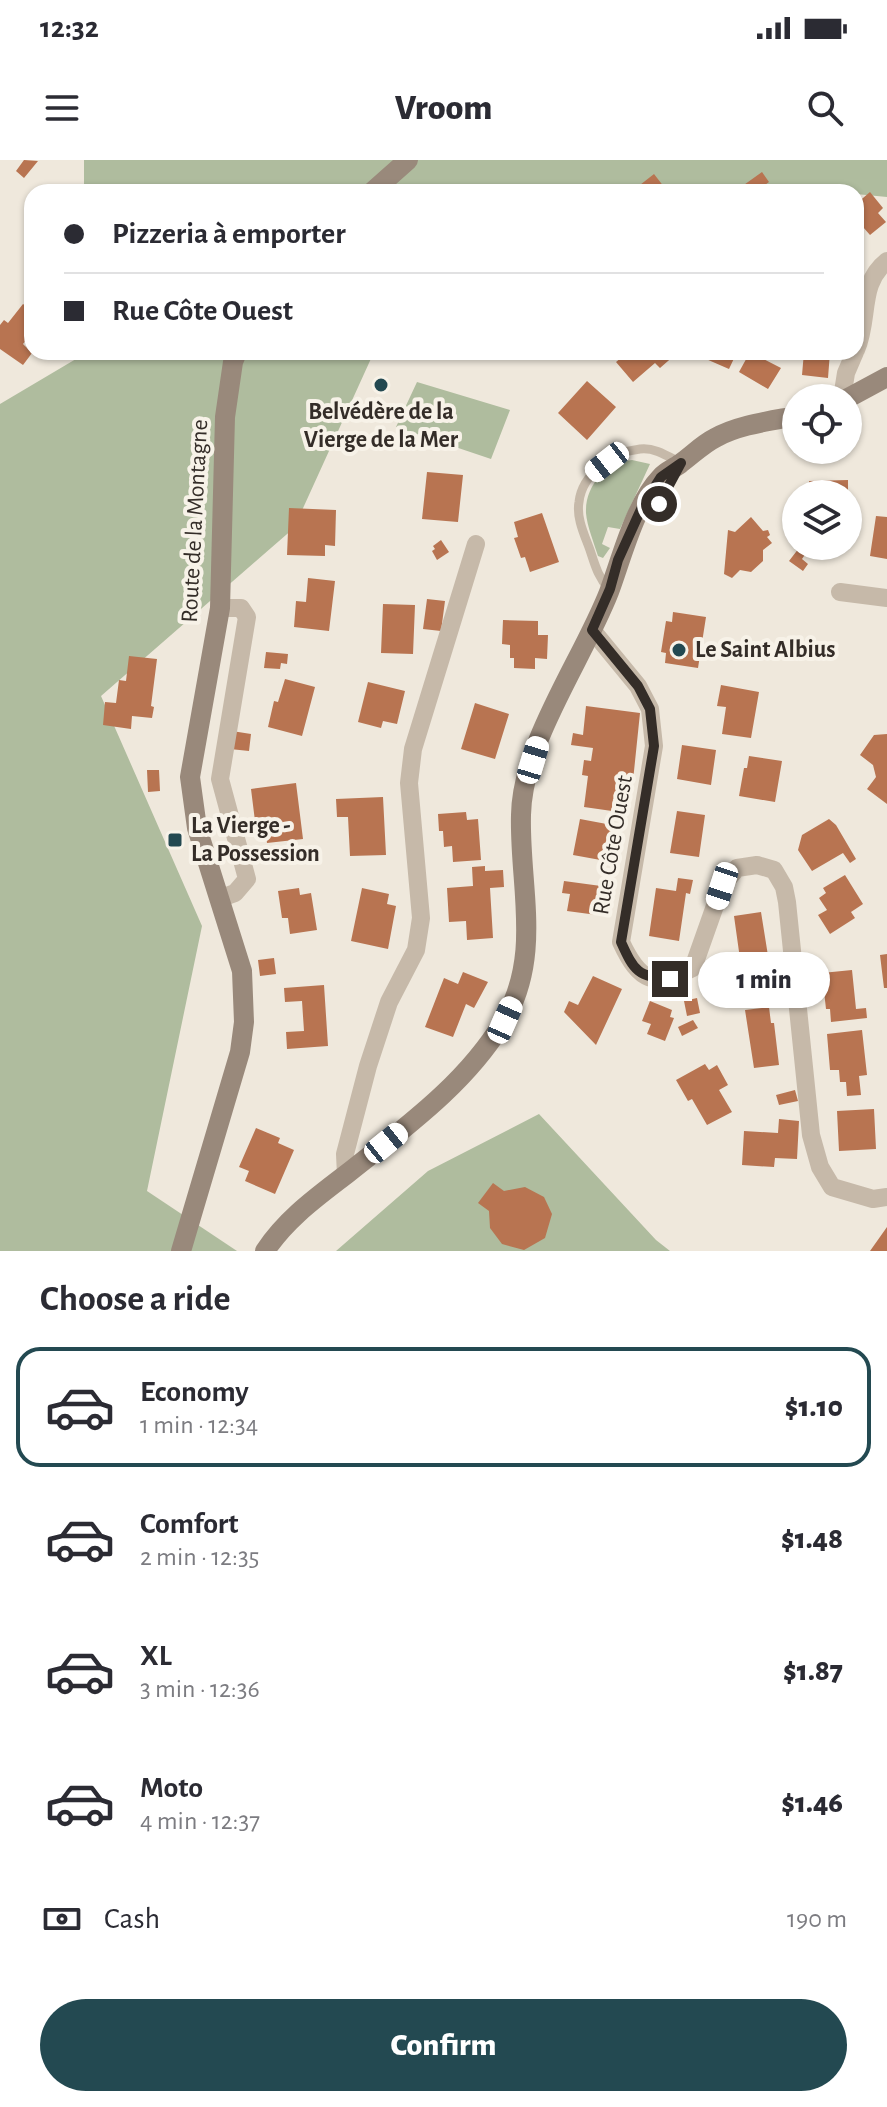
<!DOCTYPE html>
<html lang="en">
<head>
<meta charset="utf-8">
<style>
  :root { --surface:#fff; --page:#f7f7f7; --text:#2b2b33; --muted:#7c7c81; --line:#e1e1e2; --accent:#234951 }
  body { margin:0; font-family:"Alegreya Sans",sans-serif; background:var(--page); color:var(--text); height:100vh; display:flex; flex-direction:column; font-size:30px; white-space:nowrap }
  * { box-sizing:border-box; margin:0 }
  p { font-size:26px; color:var(--muted) }
  .icon { flex:none; width:44px; height:44px; fill:none; stroke:currentColor; stroke-width:2; stroke-linecap:round; stroke-linejoin:round }
  .map { position:relative; height:1091px; overflow:hidden }
  .side { display:flex; flex-direction:column; background:var(--surface); flex:1 }
  .side>* { flex:none }
  .top-card { position:absolute; left:24px; top:24px; width:840px; height:176px; border-radius:24px; box-shadow:0 2px 6px #0004; display:grid; align-content:center; height:176px; padding:0 40px; background:var(--surface) }
  .buttons { position:absolute; left:782px; top:224px; display:grid; gap:16px }
  .buttons a { display:grid; place-items:center; width:80px; height:80px; border-radius:50%; background:var(--surface); box-shadow:0 2px 6px #0004; font-size:40px }
  .end { position:absolute; width:36px; height:36px; margin:-18px; border:10px solid #342d28; background:#fff; box-shadow:0 0 0 4px #fff }
  .from { border-radius:50% }
  .bubble { position:absolute; height:56px; border-radius:28px; background:var(--surface); box-shadow:0 2px 6px #0004; font-size:26px; font-weight:800; line-height:56px; text-align:center }
  .car { position:absolute; width:24px; height:48px; margin:-24px -12px; border-radius:10px; box-shadow:0 0 6px 2px #0007; background:linear-gradient(#fff 24%,#345 0 40%,#fff 0 76%,#345 0 86%,#fff 0) }
  .top-card b { display:flex; align-items:center; gap:28px; height:76px; font-size:30px }
  .top-card b+b { border-top:2px solid var(--line) }
  .top-card i { width:20px; height:20px; background:var(--text) }
  ul { padding:0; list-style:none }
  li { display:flex; align-items:center; gap:24px; height:120px; margin:0 16px 12px; padding:0 24px; border:4px solid transparent; border-radius:24px }
  li div { flex:1 }
  li b { display:block; font-size:30px }
  li em { font-style:normal; font-weight:800 }
  li.on { border-color:var(--accent) }
  li>.icon { width:72px; height:72px; stroke-width:1.5 }
  h2 { padding:0 40px; font-size:36px; line-height:96px }
  .pay { display:flex; align-items:center; gap:20px; height:88px; padding:0 40px; font-size:30px }
  .pay p { margin-inline-start:auto }
  .button { display:flex; gap:16px; margin-top:auto; padding:16px 40px }
  .button a { flex:1; height:92px; border-radius:48px; background:var(--accent); color:#fff; font-size:32px; font-weight:800; line-height:92px; text-align:center }
  .status { display:flex; justify-content:space-between; align-items:center; height:56px; padding:0 40px; background:var(--surface); direction:ltr }
  .status svg { height:22px; fill:currentColor }
  header { display:flex; justify-content:space-between; align-items:center; height:104px; padding:0 40px; background:var(--surface); font-size:36px; font-weight:800 }
  .map>svg:first-child { display:block }
  .green { fill:#afbc9e }
  .building { fill:#b87451 }
  .lines { fill:none; stroke-linecap:round; stroke-linejoin:round }
  .service { stroke:#c6b9a9; stroke-width:9 }
  .minor { stroke:#c6b9a9; stroke-width:18 }
  .secondary { stroke:#99897b; stroke-width:20 }
  .route { stroke:#342d28; stroke-width:10 }
  .poi-dot { fill:#234951; stroke:#f7f2e8; stroke-width:3 }
  .labels { text-anchor:middle; dominant-baseline:central; stroke-width:8; stroke-linejoin:round; paint-order:stroke }
  .poi-label { font-size:24px; font-weight:bold; fill:#342d28; stroke:#f7f2e8; text-anchor:start }
  .street-label { font-size:24px; fill:#342d28; stroke:#f7f2e8 }
</style>
</head>
<body>
<div class="status"><b>12:32</b><svg viewBox="0 0 49 12"><path d="M0 12V9h3v3zM5 12V6h3v6zM10 12V3h3v9zM15 12V0h3v12zM26 1h20v11H26zM47 4h2v5h-2z"/></svg></div>
<header><svg class="icon" aria-label="menu" viewBox="0 0 24 24"><path d="M4 6h16M4 12h16M4 18h16"/></svg>Vroom<svg class="icon" aria-label="search" viewBox="0 0 24 24"><circle cx="10" cy="10" r="6"/><path d="M15 15l6 6"/></svg></header>
<div class="map">
<svg width="887" height="1091" viewBox="0 0 887 1091">
  <rect width="100%" height="100%" fill="#efe8dc"/>
  <path class="green" d="M84,0H887V37L856,34V32L763,26L756,32H84Z
    M82,192H374L294,368L101,536L202,766L147,1031L237,1091H0V244L81,196Z
    M417,222L510,250L491,299L396,267Z
    M632,300L650,304L620,369L608,367L602,384L610,388L603,398L598,396C594,383 587,366 586,353C585,325 606,303 632,300Z
    M539,954L656,1080L670,1091H336L428,1011Z"/>
  <path class="building" d="M24,0L38,1L24,18L16,11Z
    M762,12L769,22L755,32H734Z
    M654,14L668,32H631Z
    M870,32L883,48L878,53L886,62L870,75L863,67L856,73V44Z
    M23,144L32,150V172L23,184L32,193L23,205L0,189V165L4,160L8,163Z
    M628,192H674L676,194L660,208L655,203L633,222L616,202Z
    M710,192H737L729,209L706,199Z
    M750,192L781,208L768,229L739,212Z
    M804,192H830L828,218L802,215Z
    M587,221L616,247L587,280L558,253Z
    M427,312L463,315L458,362L422,359Z
    M848,320V334H810L809,321Z
    M289,348L336,350L335,386L325,385V396L287,395Z
    M542,353L559,402L530,412L525,397L521,398L514,378L518,377L514,362Z
    M876,356L887,357V399L870,396Z
    M751,357L763,371L768,370L770,375L767,377L772,383L763,390V401L751,412L740,410L732,418L724,414L728,370L735,372Z
    M441,380L449,392L437,400L432,391L435,389L433,386Z
    M799,388L806,393L802,399L808,404L803,411L789,401Z
    M308,418L335,421L329,471L294,467L296,441L306,442Z
    M427,439L445,441L441,471L423,469Z
    M383,444L415,445L413,494L381,493Z
    M673,452L706,457L698,508L665,503L666,493L661,492L666,461L672,462Z
    M503,460L538,461V475H548L547,499L535,498V509L514,508V498H510V485L502,484Z
    M266,492L288,494L287,504L281,503L280,509L264,508Z
    M129,496L157,499L151,546L154,547L152,558L132,556L131,569L103,565L105,542L116,543L119,520L126,521Z
    M285,519L315,527L302,576L268,567L274,541L278,542Z
    M368,522L405,531L397,564L383,561L381,568L358,562Z
    M721,525L759,532L751,578L722,574L726,547L717,546Z
    M475,543L509,554L495,599L461,589Z
    M586,546L640,553L631,640L613,639L612,651L584,647L588,616L582,615L584,600L591,601L593,588L571,585L573,573L583,575Z
    M232,571L251,574L249,591L230,589Z
    M887,574V644L867,629L876,617L873,605L860,595L874,575Z
    M682,585L716,590L711,625L677,619Z
    M749,596L782,601L775,642L739,636L744,608H747Z
    M147,610H159L160,631L148,632Z
    M296,623L303,679L267,683L265,668L256,669L251,629Z
    M383,637L386,695L350,696L348,657H337L336,639Z
    M677,651L705,655L699,697L670,693Z
    M466,652L467,660L478,659L481,700L453,702L452,686L444,687L443,671H439L438,654Z
    M580,659L612,665L606,701L573,695Z
    M829,659L836,665L856,699L850,703L843,693L812,711L798,690L802,675Z
    M485,706V711L503,710L504,727L490,728L493,778L467,780L466,761L449,762L447,728L473,726L472,707Z
    M845,715L863,744L851,752L855,758L830,774L818,755L827,750L819,738L826,733L823,728Z
    M678,718L693,720L690,734L686,733L679,781L649,776L656,728L676,731Z
    M564,721L601,726L597,755L567,751L570,734L562,733Z
    M299,728L300,735L311,733L317,770L290,774L288,758H282L278,731Z
    M362,728L389,734L387,744L396,746L388,789L351,781Z
    M761,752L769,802L741,806L734,756Z
    M887,794V828H884L880,795Z
    M274,798L276,814L260,816L258,800Z
    M852,810L856,849L866,848L867,858L831,862L830,849H826L822,813Z
    M463,812L488,822L474,848L466,844L453,877L425,867L444,818L458,824Z
    M593,816L622,829L596,885L564,852L569,841L578,845Z
    M324,825L328,886L287,889L286,872L304,871L302,841L285,842L284,828Z
    M697,838L700,853L687,856L684,841Z
    M650,841L672,850L670,857L674,858L665,881L647,874L651,864L642,861Z
    M769,847L771,863H774L779,905L754,908L745,850Z
    M693,860L698,868L682,876L678,867Z
    M862,870L867,915L859,916L861,935L847,936L846,922H840L839,910H830L827,874Z
    M705,904L709,910L717,905L728,925L719,930L732,952L707,965L692,939L688,941L676,920Z
    M795,930L798,941L779,945L776,935Z
    M874,949L876,989L839,991L837,951Z
    M779,959L799,961L797,999L775,998L774,1007L742,1005L744,971L778,973Z
    M256,968L280,978L278,983L294,990L275,1034L245,1021L249,1011L239,1007Z
    M493,1023L504,1031L525,1027L544,1037L552,1054L545,1078L524,1090L502,1084L490,1068L489,1051L478,1043Z
    M887,1067V1091H870Z"/>
  <g class="lines">
    <path class="service" d="M609,429C598,417 595,405 590,390C585,376 576,358 579,342C582,314 613,292 640,289C655,287 669,297 681,303"/>
    <path class="minor" d="M856,190C870,158 858,124 887,101
      M842,238L846,213L855,192
      M840,432L887,438
      M220,448H241L247,457L220,619L247,719L235,733L221,738
      M592,470L638,526L650,549L654,586L621,782C640,823 654,827 693,808L722,726L737,708L757,705L774,710L784,727L787,742L811,975L820,1007L832,1027L873,1039L887,1037
      M346,1015L345,994L368,906L389,842L416,790L421,758L409,623L413,589L476,384"/>
    <path class="secondary" d="M372,32L408,0
      M848,238L887,217
      M181,1091L240,892L244,862L242,811L197,668L190,617L220,448L225,257L233,202L237,192
      M265,1091C287,1058 317,1037 348,1013C403,969 466,924 503,862C543,796 519,726 521,655C522,583 583,499 609,432C622,397 635,344 661,317C666,311 675,308 681,303C692,295 703,284 715,278C738,265 770,261 796,256"/>
  </g>
  <g class="lines">
    <path class="route" d="M659,344L681,303L661,317L642,347L618,400L610,429L592,470L638,526L650,549L654,586L621,782C634,811 638,817 670,819"/>
  </g>
  <g class="poi-dot">
    <circle cx="381" cy="225" r="8"/>
    <circle cx="679" cy="490" r="8"/>
    <rect x="167" y="672" width="16" height="16" rx="4"/>
  </g>
  <g class="labels">
    <g class="poi-label">
      <text x="381" y="252" text-anchor="middle">Belvédère de la<tspan x="381" dy="28">Vierge de la Mer</tspan></text>
      <text x="695" y="490">Le Saint Albius</text>
      <text x="191" y="666">La Vierge -<tspan x="191" dy="28">La Possession</tspan></text>
    </g>
    <g class="street-label">
      <text transform="translate(195 361) rotate(-87)">Route de la Montagne</text>
      <text transform="translate(613 685) rotate(-80)">Rue Côte Ouest</text>
    </g>
  </g>
</svg>
<div class="buttons">
<a><svg class="icon" aria-label="locate" viewBox="0 0 24 24"><circle cx="12" cy="12" r="6"/><path d="M12 2v4M12 18v4M2 12h4M18 12h4"/></svg></a>
<a><svg class="icon" aria-label="layers" viewBox="0 0 24 24"><path d="M12 4l9 5-9 5-9-5zM3 14l9 5 9-5"/></svg></a>
</div>
<i class="end from" style="left:659px;top:344px"></i>
<i class="end" style="left:670px;top:819px"></i>
<div class="bubble" style="left:698px;top:792px;width:132px">1 min</div>
<i class="car" style="left:607px;top:302px;rotate:232deg"></i>
<i class="car" style="left:533px;top:600px;rotate:17deg"></i>
<i class="car" style="left:722px;top:726px;rotate:198deg"></i>
<i class="car" style="left:505px;top:860px;rotate:24deg"></i>
<i class="car" style="left:386px;top:983px;rotate:51deg"></i>
<div class="top-card">
<b><i class="from"></i>Pizzeria à emporter</b>
<b><i></i>Rue Côte Ouest</b>
</div>
</div>
<section class="side">
<h2>Choose a ride</h2>
<ul>
<li class="on"><svg class="icon" aria-label="car" viewBox="0 0 24 24"><path d="M5 17H2v-5l4-1 3-4h7l3 4 3 1v5h-3M9 17h6M6 11h13"/><circle cx="7" cy="17" r="2"/><circle cx="17" cy="17" r="2"/></svg><div><b>Economy</b><p>1 min · 12:34</p></div><em>$1.10</em></li>
<li><svg class="icon" aria-label="car" viewBox="0 0 24 24"><path d="M5 17H2v-5l4-1 3-4h7l3 4 3 1v5h-3M9 17h6M6 11h13"/><circle cx="7" cy="17" r="2"/><circle cx="17" cy="17" r="2"/></svg><div><b>Comfort</b><p>2 min · 12:35</p></div><em>$1.48</em></li>
<li><svg class="icon" aria-label="car" viewBox="0 0 24 24"><path d="M5 17H2v-5l4-1 3-4h7l3 4 3 1v5h-3M9 17h6M6 11h13"/><circle cx="7" cy="17" r="2"/><circle cx="17" cy="17" r="2"/></svg><div><b>XL</b><p>3 min · 12:36</p></div><em>$1.87</em></li>
<li><svg class="icon" aria-label="car" viewBox="0 0 24 24"><path d="M5 17H2v-5l4-1 3-4h7l3 4 3 1v5h-3M9 17h6M6 11h13"/><circle cx="7" cy="17" r="2"/><circle cx="17" cy="17" r="2"/></svg><div><b>Moto</b><p>4 min · 12:37</p></div><em>$1.46</em></li>
</ul>
<div class="pay"><svg class="icon" aria-label="cash" viewBox="0 0 24 24"><path d="M3 7h18v10H3z"/><circle cx="12" cy="12" r="2"/></svg>Cash<p>190 m</p></div>
<div class="button"><a>Confirm</a></div>
</section>
</body>
</html>
